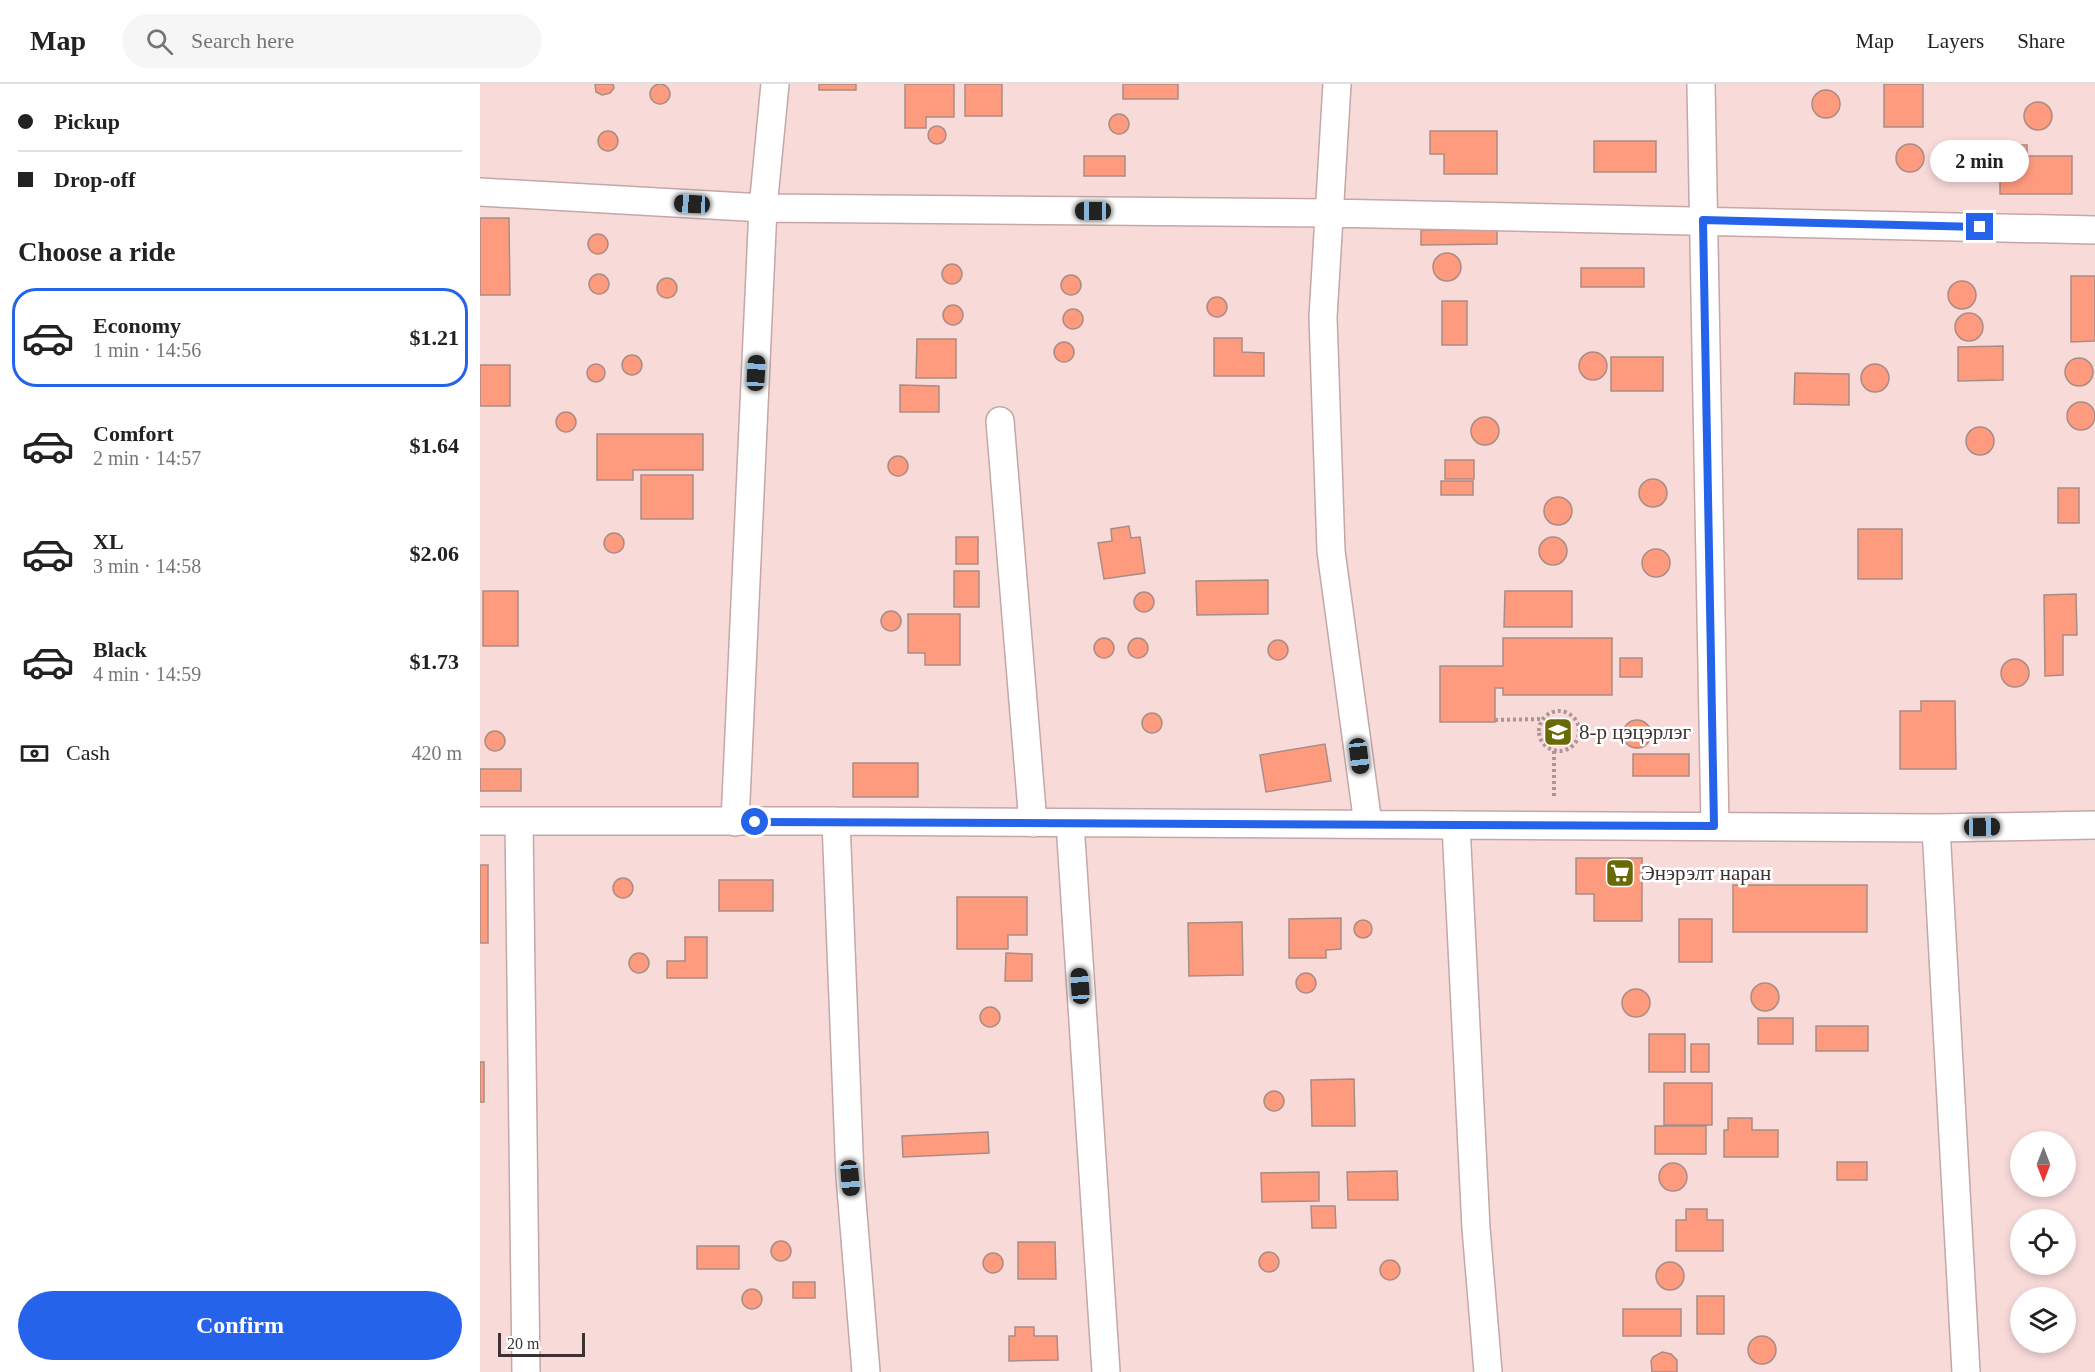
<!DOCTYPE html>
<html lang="en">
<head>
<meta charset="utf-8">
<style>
  :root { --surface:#fff; --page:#f6f6f6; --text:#222; --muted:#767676; --line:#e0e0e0; --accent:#2563eb }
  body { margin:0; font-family:Georgia,serif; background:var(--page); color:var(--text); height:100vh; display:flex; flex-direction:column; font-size:22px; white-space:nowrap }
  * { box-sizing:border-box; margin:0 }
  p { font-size:20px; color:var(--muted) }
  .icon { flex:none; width:33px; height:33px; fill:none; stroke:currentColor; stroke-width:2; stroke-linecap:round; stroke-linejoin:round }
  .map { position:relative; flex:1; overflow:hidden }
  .panel { display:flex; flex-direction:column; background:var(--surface); width:480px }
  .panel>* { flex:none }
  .top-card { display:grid; align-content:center; height:132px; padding:0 18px; background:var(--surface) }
  .needle { width:39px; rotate:180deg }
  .tools { position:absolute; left:1530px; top:1047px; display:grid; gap:12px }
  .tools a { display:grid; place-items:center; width:66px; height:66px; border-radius:50%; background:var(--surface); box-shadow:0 3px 9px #0003; font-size:30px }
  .scale { position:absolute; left:18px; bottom:15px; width:87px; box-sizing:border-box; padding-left:6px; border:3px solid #3d3131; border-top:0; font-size:16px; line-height:21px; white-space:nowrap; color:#3d3131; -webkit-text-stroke:4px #fff; paint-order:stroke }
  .end { position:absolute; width:27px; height:27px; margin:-14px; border:8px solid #2563eb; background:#fff; box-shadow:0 0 0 3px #fff }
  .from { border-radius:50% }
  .bubble { position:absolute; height:42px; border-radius:21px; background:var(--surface); box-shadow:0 3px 9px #0003; font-size:20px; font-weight:700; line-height:42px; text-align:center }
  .car { position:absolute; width:18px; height:36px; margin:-18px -9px; border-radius:8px; box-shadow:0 0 4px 2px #0007; background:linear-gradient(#222 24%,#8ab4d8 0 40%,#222 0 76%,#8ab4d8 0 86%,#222 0) }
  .top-card b { display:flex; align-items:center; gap:21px; height:57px; font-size:22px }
  .top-card b+b { border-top:2px solid var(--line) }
  .top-card i { width:15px; height:15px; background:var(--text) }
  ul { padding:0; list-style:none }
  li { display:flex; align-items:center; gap:18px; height:99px; margin:0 12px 9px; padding:0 6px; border:3px solid transparent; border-radius:24px }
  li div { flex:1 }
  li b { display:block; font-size:22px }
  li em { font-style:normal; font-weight:700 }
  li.current { border-color:var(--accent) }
  li>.icon { width:54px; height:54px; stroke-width:1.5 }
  h2 { padding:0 18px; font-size:27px; line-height:72px }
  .pay { display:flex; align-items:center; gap:15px; height:66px; padding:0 18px; font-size:22px }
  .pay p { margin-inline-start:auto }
  .button { display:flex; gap:12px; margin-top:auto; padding:12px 18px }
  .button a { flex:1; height:69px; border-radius:36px; background:var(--accent); color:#fff; font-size:24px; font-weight:700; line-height:69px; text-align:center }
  header { display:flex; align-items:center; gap:36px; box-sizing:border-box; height:84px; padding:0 30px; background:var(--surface); border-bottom:2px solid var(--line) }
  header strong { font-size:28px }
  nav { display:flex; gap:33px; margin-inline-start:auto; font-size:21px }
  .search { width:420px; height:54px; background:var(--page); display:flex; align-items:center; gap:15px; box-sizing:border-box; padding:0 21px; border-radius:33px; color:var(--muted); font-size:22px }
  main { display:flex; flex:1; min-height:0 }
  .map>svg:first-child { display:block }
  .building { fill:#fe9b7e; stroke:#a88d85; stroke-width:1.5 }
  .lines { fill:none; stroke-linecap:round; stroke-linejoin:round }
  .minor-casing { stroke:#c4a7a7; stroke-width:30 }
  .path { stroke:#ac9595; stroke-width:4; stroke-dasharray:3 3; stroke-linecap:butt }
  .minor { stroke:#fff; stroke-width:27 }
  .route { stroke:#2563eb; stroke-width:8 }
  .labels { text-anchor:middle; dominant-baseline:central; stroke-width:5; stroke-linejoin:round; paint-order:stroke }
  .poi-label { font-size:21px; fill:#3d3131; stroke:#fff; text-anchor:start }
</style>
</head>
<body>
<header>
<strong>Map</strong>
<div class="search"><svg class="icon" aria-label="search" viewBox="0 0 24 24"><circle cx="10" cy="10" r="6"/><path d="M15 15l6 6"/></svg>Search here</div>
<nav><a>Map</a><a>Layers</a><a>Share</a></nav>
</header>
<main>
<section class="panel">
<div class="top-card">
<b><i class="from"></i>Pickup</b>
<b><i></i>Drop-off</b>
</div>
<h2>Choose a ride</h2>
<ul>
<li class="current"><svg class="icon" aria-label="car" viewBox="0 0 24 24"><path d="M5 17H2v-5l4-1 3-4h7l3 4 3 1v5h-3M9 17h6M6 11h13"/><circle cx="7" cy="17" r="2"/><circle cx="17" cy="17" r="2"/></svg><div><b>Economy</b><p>1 min · 14:56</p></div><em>$1.21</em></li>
<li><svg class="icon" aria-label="car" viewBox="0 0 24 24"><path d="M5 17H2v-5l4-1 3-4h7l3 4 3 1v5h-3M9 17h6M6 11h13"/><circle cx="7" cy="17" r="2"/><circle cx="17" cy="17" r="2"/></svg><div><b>Comfort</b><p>2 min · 14:57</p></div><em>$1.64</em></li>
<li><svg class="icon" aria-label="car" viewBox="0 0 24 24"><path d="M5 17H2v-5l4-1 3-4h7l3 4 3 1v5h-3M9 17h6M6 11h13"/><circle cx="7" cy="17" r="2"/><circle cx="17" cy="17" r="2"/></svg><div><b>XL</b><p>3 min · 14:58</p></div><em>$2.06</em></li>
<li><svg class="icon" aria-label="car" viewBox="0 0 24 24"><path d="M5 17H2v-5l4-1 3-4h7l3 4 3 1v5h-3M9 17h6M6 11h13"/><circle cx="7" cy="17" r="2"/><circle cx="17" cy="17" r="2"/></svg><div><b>Black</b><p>4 min · 14:59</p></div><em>$1.73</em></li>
</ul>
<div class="pay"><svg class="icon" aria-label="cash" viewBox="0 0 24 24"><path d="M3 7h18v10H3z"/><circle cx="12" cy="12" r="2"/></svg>Cash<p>420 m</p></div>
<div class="button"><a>Confirm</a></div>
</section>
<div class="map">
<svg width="1615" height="1288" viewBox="0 0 1615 1288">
  <rect width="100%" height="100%" fill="#f8dad9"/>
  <path class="building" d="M115,0H133L134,4L130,9L122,11L116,8Z
    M339,0H376V6H339Z
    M425,0H474V33H446V44H425Z
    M485,0H522V32H485Z
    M643,0H698V15H643Z
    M1404,0H1443V43H1404Z
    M170 10a10 10 0 1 1 20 0a10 10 0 1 1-20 0Z
    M1332 20a14 14 0 1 1 28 0a14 14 0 1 1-28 0Z
    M1544 32a14 14 0 1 1 28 0a14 14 0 1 1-28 0Z
    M629 40a10 10 0 1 1 20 0a10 10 0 1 1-20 0Z
    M448 51a9 9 0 1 1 18 0a9 9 0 1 1-18 0Z
    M950,47H1017V90H964V70H950Z
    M118 57a10 10 0 1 1 20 0a10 10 0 1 1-20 0Z
    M1114,57H1176V88H1114Z
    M1416 74a14 14 0 1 1 28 0a14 14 0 1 1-28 0Z
    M1530,61H1547V72H1592V110H1520V72H1530Z
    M604,72H645V92H604Z
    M0,134H29L30,211H0Z
    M1017,145V160L941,161V146Z
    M108 160a10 10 0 1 1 20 0a10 10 0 1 1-20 0Z
    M953 183a14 14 0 1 1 28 0a14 14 0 1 1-28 0Z
    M462 190a10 10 0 1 1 20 0a10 10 0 1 1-20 0Z
    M1101,184H1164V203H1101Z
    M109 200a10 10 0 1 1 20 0a10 10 0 1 1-20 0Z
    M581 201a10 10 0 1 1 20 0a10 10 0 1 1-20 0Z
    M1591,192H1615V257L1591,258Z
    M177 204a10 10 0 1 1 20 0a10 10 0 1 1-20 0Z
    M1468 211a14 14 0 1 1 28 0a14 14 0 1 1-28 0Z
    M727 223a10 10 0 1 1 20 0a10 10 0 1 1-20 0Z
    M962,217H987V261H962Z
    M463 231a10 10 0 1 1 20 0a10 10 0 1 1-20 0Z
    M583 235a10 10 0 1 1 20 0a10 10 0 1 1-20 0Z
    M1475 243a14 14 0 1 1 28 0a14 14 0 1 1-28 0Z
    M734,254H762V268L784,269V292H734Z
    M437,255H476V294H436Z
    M574 268a10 10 0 1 1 20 0a10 10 0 1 1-20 0Z
    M1523,262V296L1478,297V263Z
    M1099 282a14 14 0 1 1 28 0a14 14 0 1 1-28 0Z
    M142 281a10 10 0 1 1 20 0a10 10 0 1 1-20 0Z
    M1131,273H1183V307H1131Z
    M1585 288a14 14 0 1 1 28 0a14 14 0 1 1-28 0Z
    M107 289a9 9 0 1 1 18 0a9 9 0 1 1-18 0Z
    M1381 294a14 14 0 1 1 28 0a14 14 0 1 1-28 0Z
    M0,281H30V322H0Z
    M1315,289L1369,290V321L1314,320Z
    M420,301L459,302V328H420Z
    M1587 332a14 14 0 1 1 28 0a14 14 0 1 1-28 0Z
    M76 338a10 10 0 1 1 20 0a10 10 0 1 1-20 0Z
    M991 347a14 14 0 1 1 28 0a14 14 0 1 1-28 0Z
    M1486 357a14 14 0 1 1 28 0a14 14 0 1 1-28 0Z
    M117,350H223V386H153V396H117Z
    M408 382a10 10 0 1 1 20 0a10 10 0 1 1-20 0Z
    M965,376H994V395H965Z
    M161,391H213V435H161Z
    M1159 409a14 14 0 1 1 28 0a14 14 0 1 1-28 0Z
    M961,397H993V411H961Z
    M1578,404H1599V439H1578Z
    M1064 427a14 14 0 1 1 28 0a14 14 0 1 1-28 0Z
    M649,442L651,454L660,453L665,489L624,495L618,459L632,457L631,445Z
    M1378,445H1422V495H1378Z
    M124 459a10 10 0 1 1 20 0a10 10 0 1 1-20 0Z
    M476,453H498V480H476Z
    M1059 467a14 14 0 1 1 28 0a14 14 0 1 1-28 0Z
    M1162 479a14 14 0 1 1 28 0a14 14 0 1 1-28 0Z
    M474,487H499V523H474Z
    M788,496V530L717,531L716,497Z
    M3,507H38V562H3Z
    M1025,507H1092V543H1024Z
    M654 518a10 10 0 1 1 20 0a10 10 0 1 1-20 0Z
    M1596,510L1597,551H1583V591L1565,592L1564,511Z
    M401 537a10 10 0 1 1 20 0a10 10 0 1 1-20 0Z
    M428,530H480V581H445V569H428Z
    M1023,554H1132V611H1023V604H1015V638H960V582H1023Z
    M614 564a10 10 0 1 1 20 0a10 10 0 1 1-20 0Z
    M648 564a10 10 0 1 1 20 0a10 10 0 1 1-20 0Z
    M788 566a10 10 0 1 1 20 0a10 10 0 1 1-20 0Z
    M1140,574H1162V593H1140Z
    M1521 589a14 14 0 1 1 28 0a14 14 0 1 1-28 0Z
    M1441,617H1475L1476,685H1420V627H1441Z
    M662 639a10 10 0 1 1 20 0a10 10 0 1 1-20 0Z
    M1143 650a14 14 0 1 1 28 0a14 14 0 1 1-28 0Z
    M5 657a10 10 0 1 1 20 0a10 10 0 1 1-20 0Z
    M845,660L851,697L786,708L780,671Z
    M1153,670H1209V692H1153Z
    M373,679H438V713H373Z
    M0,685H41V707H0Z
    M1096,774H1162V837H1114V810H1096Z
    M0,781H8V859H0Z
    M133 804a10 10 0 1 1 20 0a10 10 0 1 1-20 0Z
    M239,796H293V827H239Z
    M1253,801H1387V848H1253Z
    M477,813H547V851H528V865H477Z
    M861,834V865L846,866V874H809V835Z
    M1199,835H1232V878H1199Z
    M874 845a9 9 0 1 1 18 0a9 9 0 1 1-18 0Z
    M762,838L763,891L709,892L708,839Z
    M205,853H227V894H187V877H205Z
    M526,869L552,870V897H525Z
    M149 879a10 10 0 1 1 20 0a10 10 0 1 1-20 0Z
    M816 899a10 10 0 1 1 20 0a10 10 0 1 1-20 0Z
    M1271 913a14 14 0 1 1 28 0a14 14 0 1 1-28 0Z
    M1142 919a14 14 0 1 1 28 0a14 14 0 1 1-28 0Z
    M500 933a10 10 0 1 1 20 0a10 10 0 1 1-20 0Z
    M1278,934H1313V960H1278Z
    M1336,942H1388V967H1336Z
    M1169,950H1205V988H1169Z
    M1211,960H1229V988H1211Z
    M0,978H4V1018H0Z
    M874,995L875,1042H832L831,996Z
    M1184,999H1232V1041H1184Z
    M784 1017a10 10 0 1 1 20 0a10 10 0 1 1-20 0Z
    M1248,1034H1272V1046H1298V1073H1244V1046H1248Z
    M1175,1042H1226V1070H1175Z
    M508,1048L509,1069L423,1073L422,1052Z
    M1357,1078H1387V1096H1357Z
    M1179 1093a14 14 0 1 1 28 0a14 14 0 1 1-28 0Z
    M917,1087L918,1116H868L867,1088Z
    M839,1088V1117L782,1118L781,1089Z
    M831,1122H855L856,1144H832Z
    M1206,1125H1227V1136H1243V1167H1196V1136H1206Z
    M291 1167a10 10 0 1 1 20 0a10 10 0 1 1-20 0Z
    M538,1158H575L576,1195H538Z
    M217,1162H259V1185H217Z
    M779 1178a10 10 0 1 1 20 0a10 10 0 1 1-20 0Z
    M503 1179a10 10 0 1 1 20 0a10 10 0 1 1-20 0Z
    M900 1186a10 10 0 1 1 20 0a10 10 0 1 1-20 0Z
    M1176 1192a14 14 0 1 1 28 0a14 14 0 1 1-28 0Z
    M313,1198H335V1214H313Z
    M262 1215a10 10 0 1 1 20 0a10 10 0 1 1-20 0Z
    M1217,1212H1244V1250H1217Z
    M1143,1225H1201V1252H1143Z
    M535,1243H554V1252H577L578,1276L529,1277V1252H535Z
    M1268 1266a14 14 0 1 1 28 0a14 14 0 1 1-28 0Z
    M1182,1268L1191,1270L1197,1276V1288H1172L1171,1277L1173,1273Z"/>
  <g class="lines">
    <g class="minor-casing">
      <path id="minor" d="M857,0L843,233L851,467L888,740
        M1221,0L1235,742
        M0,108L283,124L849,129L1615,146
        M520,337L553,739
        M0,737H356L1456,744L1615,741
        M39,737L46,1288
        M356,737L370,1093L386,1288
        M255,738L283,124L295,0
        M590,739L626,1288
        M976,741L996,1144L1008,1288
        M1456,744L1486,1288"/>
    </g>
    <path class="path" d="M1059 647a20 20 0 1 1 40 0a20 20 0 1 1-40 0Z
      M1015,636L1062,635
      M1074,667V715"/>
    <use href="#minor" class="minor"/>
  </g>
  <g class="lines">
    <path class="route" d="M275,738L1234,742L1223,136L1500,143"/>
  </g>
  <defs>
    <g id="school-square" transform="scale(1.5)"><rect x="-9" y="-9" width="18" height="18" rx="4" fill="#696906" stroke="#fff"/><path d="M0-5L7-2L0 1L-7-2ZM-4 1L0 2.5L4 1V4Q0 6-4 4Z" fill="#fff"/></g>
    <g id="supermarket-square" transform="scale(1.5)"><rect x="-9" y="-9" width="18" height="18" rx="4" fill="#696906" stroke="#fff"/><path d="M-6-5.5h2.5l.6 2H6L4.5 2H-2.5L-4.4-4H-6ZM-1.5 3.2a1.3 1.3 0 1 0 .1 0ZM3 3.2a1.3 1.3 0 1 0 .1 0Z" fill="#fff"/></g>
  </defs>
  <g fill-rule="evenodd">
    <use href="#school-square" x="1078" y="648"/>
    <use href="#supermarket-square" x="1140" y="789"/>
  </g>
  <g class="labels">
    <g class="poi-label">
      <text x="1099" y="648">8-р цэцэрлэг</text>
      <text x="1161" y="789">Энэрэлт наран</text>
    </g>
  </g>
</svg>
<div class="tools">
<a><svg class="needle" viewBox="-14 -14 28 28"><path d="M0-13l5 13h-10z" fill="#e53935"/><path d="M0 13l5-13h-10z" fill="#767676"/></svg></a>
<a><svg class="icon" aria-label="locate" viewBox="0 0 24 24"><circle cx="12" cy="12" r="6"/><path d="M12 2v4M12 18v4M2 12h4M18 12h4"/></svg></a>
<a><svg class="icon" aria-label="layers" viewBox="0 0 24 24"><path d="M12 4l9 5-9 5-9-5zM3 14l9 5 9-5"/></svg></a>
</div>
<div class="scale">20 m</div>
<i class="end from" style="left:275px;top:738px"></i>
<i class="end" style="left:1500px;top:143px"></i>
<div class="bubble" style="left:1450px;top:56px;width:99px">2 min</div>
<i class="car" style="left:212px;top:120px;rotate:273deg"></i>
<i class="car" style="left:613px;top:127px;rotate:270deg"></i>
<i class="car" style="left:276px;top:289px;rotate:3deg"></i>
<i class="car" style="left:879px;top:672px;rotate:173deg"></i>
<i class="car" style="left:1502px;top:743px;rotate:89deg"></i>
<i class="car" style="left:600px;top:902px;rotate:356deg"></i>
<i class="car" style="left:370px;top:1094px;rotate:175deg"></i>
</div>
</main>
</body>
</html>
